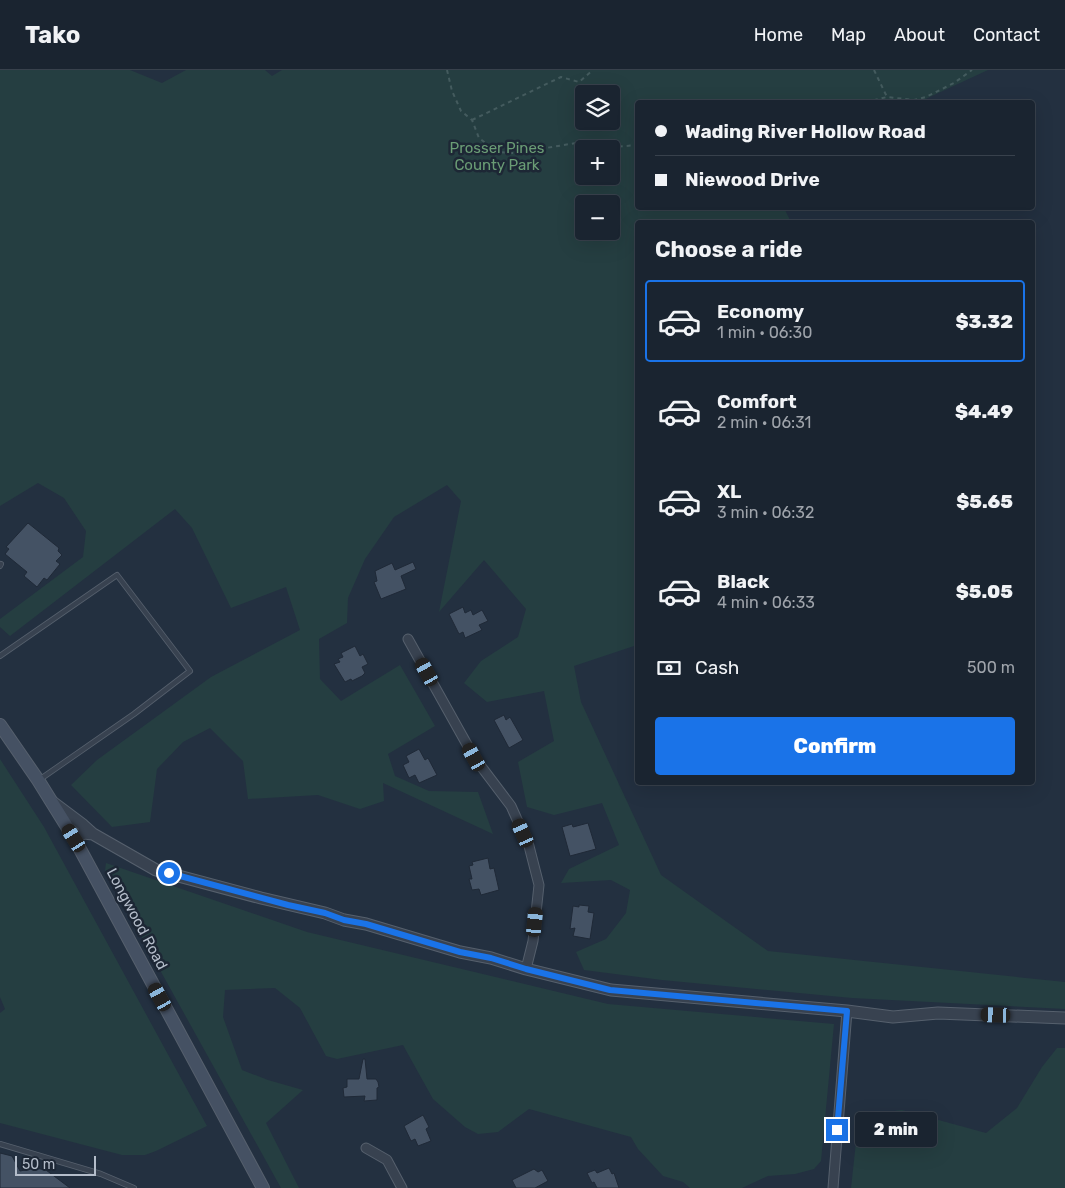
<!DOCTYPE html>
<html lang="en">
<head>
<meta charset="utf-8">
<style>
  :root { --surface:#1a2430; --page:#27303c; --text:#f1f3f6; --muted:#9fa4ab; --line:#38414c; --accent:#1a73e8 }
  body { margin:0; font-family:Rubik,sans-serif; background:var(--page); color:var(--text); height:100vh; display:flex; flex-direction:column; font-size:19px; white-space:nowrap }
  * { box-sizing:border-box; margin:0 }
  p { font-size:16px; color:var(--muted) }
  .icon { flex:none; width:28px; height:28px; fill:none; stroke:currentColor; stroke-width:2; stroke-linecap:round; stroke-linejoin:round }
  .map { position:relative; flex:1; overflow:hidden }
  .sheet { position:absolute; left:635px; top:150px; width:400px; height:565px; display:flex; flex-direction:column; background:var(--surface); border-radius:5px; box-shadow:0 5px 20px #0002,0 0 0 1px var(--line) }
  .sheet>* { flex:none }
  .guide { position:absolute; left:635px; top:30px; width:400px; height:110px; border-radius:5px; box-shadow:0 5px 20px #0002,0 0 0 1px var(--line); display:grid; align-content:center; height:110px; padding:0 20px; background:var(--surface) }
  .fabs { position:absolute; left:575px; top:15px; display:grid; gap:10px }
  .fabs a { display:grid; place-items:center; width:45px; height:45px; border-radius:5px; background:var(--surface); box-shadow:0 5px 20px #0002,0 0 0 1px var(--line); font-size:25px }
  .scale { position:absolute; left:15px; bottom:12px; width:81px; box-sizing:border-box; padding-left:5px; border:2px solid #b4bdca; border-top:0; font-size:14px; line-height:18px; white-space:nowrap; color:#b4bdca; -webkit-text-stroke:4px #1d2735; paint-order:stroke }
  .end { position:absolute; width:22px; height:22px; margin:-11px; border:6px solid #1a73e8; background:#fff; box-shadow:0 0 0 2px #fff }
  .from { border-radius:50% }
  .bubble { position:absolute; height:35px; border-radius:5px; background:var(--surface); box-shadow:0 5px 20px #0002,0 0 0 1px var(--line); font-size:16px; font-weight:800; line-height:35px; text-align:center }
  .car { position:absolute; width:15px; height:30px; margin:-15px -8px; border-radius:6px; box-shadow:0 0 4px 1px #0007; background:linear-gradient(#222 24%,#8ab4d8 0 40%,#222 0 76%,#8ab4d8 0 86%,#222 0) }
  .guide b { display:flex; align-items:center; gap:18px; height:48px; font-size:19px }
  .guide b+b { border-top:1px solid var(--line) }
  .guide i { width:12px; height:12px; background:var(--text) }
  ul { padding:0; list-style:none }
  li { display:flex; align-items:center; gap:15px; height:82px; margin:0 10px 8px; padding:0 10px; border:2px solid transparent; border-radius:5px }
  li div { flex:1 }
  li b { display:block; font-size:19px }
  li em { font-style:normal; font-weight:800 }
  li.active { border-color:var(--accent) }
  li>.icon { width:45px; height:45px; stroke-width:1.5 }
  h2 { padding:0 20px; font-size:22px; line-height:60px }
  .pay { display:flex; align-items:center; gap:12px; height:55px; padding:0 20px; font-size:19px }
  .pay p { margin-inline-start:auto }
  .primary-button { display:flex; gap:10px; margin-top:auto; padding:10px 20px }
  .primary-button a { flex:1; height:58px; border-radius:5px; background:var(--accent); color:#fff; font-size:20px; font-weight:800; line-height:58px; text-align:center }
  header { display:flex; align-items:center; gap:30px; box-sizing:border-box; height:70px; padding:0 25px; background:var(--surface); border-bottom:1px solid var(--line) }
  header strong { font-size:24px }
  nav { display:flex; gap:28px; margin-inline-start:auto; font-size:18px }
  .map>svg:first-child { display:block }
  .green { fill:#253e41; fill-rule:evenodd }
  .building { fill:#445264; stroke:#1f2937 }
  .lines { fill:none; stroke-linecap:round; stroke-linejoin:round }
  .service-casing { stroke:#56606d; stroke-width:6 }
  .minor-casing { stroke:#56606d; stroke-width:11 }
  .tertiary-casing { stroke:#56606d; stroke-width:13 }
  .secondary-casing { stroke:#56606d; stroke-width:14 }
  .path { stroke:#445b5e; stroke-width:2; stroke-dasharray:4 4; stroke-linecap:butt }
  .service { stroke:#384250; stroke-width:4.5 }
  .minor { stroke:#384250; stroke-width:9 }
  .tertiary { stroke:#384250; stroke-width:11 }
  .secondary { stroke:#455163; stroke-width:12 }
  .route { stroke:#1a73e8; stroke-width:6 }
  .labels { text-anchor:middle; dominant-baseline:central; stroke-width:5; stroke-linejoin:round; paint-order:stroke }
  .park-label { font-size:15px; fill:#6a9c75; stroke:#1d2735 }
  .street-label { font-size:15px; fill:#b4bdca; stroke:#1d2735 }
</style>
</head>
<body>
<header>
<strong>Tako</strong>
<nav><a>Home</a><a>Map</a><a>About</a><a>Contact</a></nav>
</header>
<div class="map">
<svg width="1065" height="1118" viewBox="0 0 1065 1118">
  <rect width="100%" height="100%" fill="#233040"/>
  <path class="green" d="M0,0H130L162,13L186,0H265L272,6L282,0H988L919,32H638V138H784L791,152H638L637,575L574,596L581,632L661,805L768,881L1065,912V939L852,928L662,910L584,900L576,882L606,869L626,843L630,820L611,810L561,813L569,799L619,775L602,733L554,745L527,737L518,692L554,671L544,621L487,632L464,613L481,591L518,567L526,539L484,490L439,542L461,431L447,415L394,447L365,489L348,528L347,553L319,569L320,609L341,631L400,595L435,656L388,684L395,706L429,721L478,722L493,764L383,713L384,731L360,739L318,725L248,729L243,691L210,658L183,672L157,699L150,752L112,757L71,715L97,690L211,607L300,560L286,517L231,538L192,458L175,439L10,566L0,557V549L83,487L86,461L64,428L38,413L0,436ZM584,24H611V51H584ZM584,79H611V106H584ZM584,134H611V161H584Z
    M0,689L44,757L207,1056L156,1081L145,1085H122L0,1053V943L5,939L0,927Z
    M106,793L307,862L608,934L834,954L821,1091L814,1099L795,1104L768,1106L742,1118H690L683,1112L663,1106L638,1079L631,1067L529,1039L498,1062L478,1064L465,1057L433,1029L403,975L337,989L326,986L300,938L275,918L225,920L223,947L242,1000L268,1010L303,1020L266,1053L299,1118H281L105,801Z
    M1057,978H1065V1118H851L856,1072L862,1062L878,1043L902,1040L986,1063L1017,1038L1042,997Z"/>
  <path class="building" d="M28,453L59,478L58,481L62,485L56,491L60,494L47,510L44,508L37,517L24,506L27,502L5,484L9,479L6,477Z
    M413,492L416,499L401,506L406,519L381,529L374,512L377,511L375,501L392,493L395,500Z
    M463,537L465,543L471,540L473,545L482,540L488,551L479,555L482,560L465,568L463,562L459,564L449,544Z
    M355,576L360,586L363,584L368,594L362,597L365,603L362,606L352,611L351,609L345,612L334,594L340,592L338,589L343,587L341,583Z
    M504,645L506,650L510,647L523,670L509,678L494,650Z
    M419,679L425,690L428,688L437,705L419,713L415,705L409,708L403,695L409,692L406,686Z
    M588,753L596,779L570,786L562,757L572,754L573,757Z
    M488,788L490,799L494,798L499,820L481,825L479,819L472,820L469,809H472L469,796L473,795L472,792Z
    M579,835L589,836L588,842L594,843L590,869L573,866L575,858L570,859L573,836L579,837Z
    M363,989H365L367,1009H376L378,1012L379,1017L377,1018V1030L364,1031L365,1026L344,1027L343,1018L347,1017V1009H359Z
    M423,1045L429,1057L426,1059L431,1071L418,1076L415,1069L411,1071L404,1056Z
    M0,1083L12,1086L20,1101L35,1098L46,1100L70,1118H0Z
    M609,1098L612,1104L614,1103L619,1118H597L594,1112L592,1113L587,1103L595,1100L597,1103Z
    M534,1099L538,1102L542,1100L548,1111L535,1118H516L512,1110Z"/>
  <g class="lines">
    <g class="service-casing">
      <path id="service" d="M0,496L1,494
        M0,586L117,505L190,601L134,644L39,710
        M0,1074L101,1104L134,1118"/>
    </g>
    <g class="minor-casing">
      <path id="minor" d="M408,569L474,687L511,736L529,776L539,815L533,871L526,899
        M366,1078L387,1090L402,1118
        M833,1118L847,941"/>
    </g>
    <g class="tertiary-casing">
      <path id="tertiary" d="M51,731L83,755L93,764
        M74,768L84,763L93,764L156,800L261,828L325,843L344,850L366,854L460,882L491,888L526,899L611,920L847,941L893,947L938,943L1065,948"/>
    </g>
    <g class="secondary-casing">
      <path id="secondary" d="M0,655L38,710L74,768L263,1118"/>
    </g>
    <path class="path" d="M447,0L452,21L461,41L472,50L479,68L497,82L526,84L546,78L582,72L600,78L638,75
      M874,0L887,27
      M866,32L887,27L914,30L926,27L954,13L972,0
      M472,50L561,7L579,12L593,0"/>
    <use href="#service" class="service"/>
    <use href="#minor" class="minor"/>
    <use href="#tertiary" class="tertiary"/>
    <use href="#secondary" class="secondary"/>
  </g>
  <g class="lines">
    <path class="route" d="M169,803L288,835L325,843L344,850L366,854L460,882L491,888L526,899L610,920L847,941L837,1060"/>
  </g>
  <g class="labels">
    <g class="park-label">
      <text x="497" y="78">Prosser Pines<tspan x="497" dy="17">County Park</tspan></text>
    </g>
    <g class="street-label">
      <text transform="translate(137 849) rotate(62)">Longwood Road</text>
    </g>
  </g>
</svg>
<div class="fabs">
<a><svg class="icon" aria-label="layers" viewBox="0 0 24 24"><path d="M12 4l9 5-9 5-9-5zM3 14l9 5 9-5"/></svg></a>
<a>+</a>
<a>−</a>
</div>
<div class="scale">50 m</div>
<i class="end from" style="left:169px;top:803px"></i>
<i class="end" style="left:837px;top:1060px"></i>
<div class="bubble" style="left:855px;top:1042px;width:82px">2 min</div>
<i class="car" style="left:427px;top:602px;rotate:331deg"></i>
<i class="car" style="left:474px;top:687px;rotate:331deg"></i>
<i class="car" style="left:523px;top:763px;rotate:336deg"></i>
<i class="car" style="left:74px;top:768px;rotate:328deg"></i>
<i class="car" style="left:535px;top:852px;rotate:6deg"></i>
<i class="car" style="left:160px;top:927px;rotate:331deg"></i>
<i class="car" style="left:996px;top:945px;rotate:272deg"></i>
<div class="guide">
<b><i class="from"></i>Wading River Hollow Road</b>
<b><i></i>Niewood Drive</b>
</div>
<section class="sheet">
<h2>Choose a ride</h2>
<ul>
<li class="active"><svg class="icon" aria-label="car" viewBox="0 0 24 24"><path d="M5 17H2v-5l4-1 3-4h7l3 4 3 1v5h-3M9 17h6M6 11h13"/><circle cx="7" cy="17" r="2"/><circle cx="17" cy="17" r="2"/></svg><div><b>Economy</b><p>1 min · 06:30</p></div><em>$3.32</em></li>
<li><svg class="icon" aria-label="car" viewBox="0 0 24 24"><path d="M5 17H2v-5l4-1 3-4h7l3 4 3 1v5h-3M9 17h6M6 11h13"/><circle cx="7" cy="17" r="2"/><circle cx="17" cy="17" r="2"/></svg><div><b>Comfort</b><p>2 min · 06:31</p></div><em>$4.49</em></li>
<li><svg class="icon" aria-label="car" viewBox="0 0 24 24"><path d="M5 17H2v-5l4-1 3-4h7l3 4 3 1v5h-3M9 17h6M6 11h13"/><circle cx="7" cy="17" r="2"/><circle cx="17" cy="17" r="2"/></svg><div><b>XL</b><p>3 min · 06:32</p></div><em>$5.65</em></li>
<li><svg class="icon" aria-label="car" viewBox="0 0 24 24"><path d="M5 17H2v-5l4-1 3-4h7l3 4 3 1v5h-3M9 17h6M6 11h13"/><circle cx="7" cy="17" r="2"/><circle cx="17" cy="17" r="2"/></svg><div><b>Black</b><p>4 min · 06:33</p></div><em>$5.05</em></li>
</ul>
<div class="pay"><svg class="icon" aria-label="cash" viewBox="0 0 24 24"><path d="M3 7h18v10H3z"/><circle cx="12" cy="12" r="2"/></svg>Cash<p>500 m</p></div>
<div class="primary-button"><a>Confirm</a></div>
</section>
</div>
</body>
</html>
